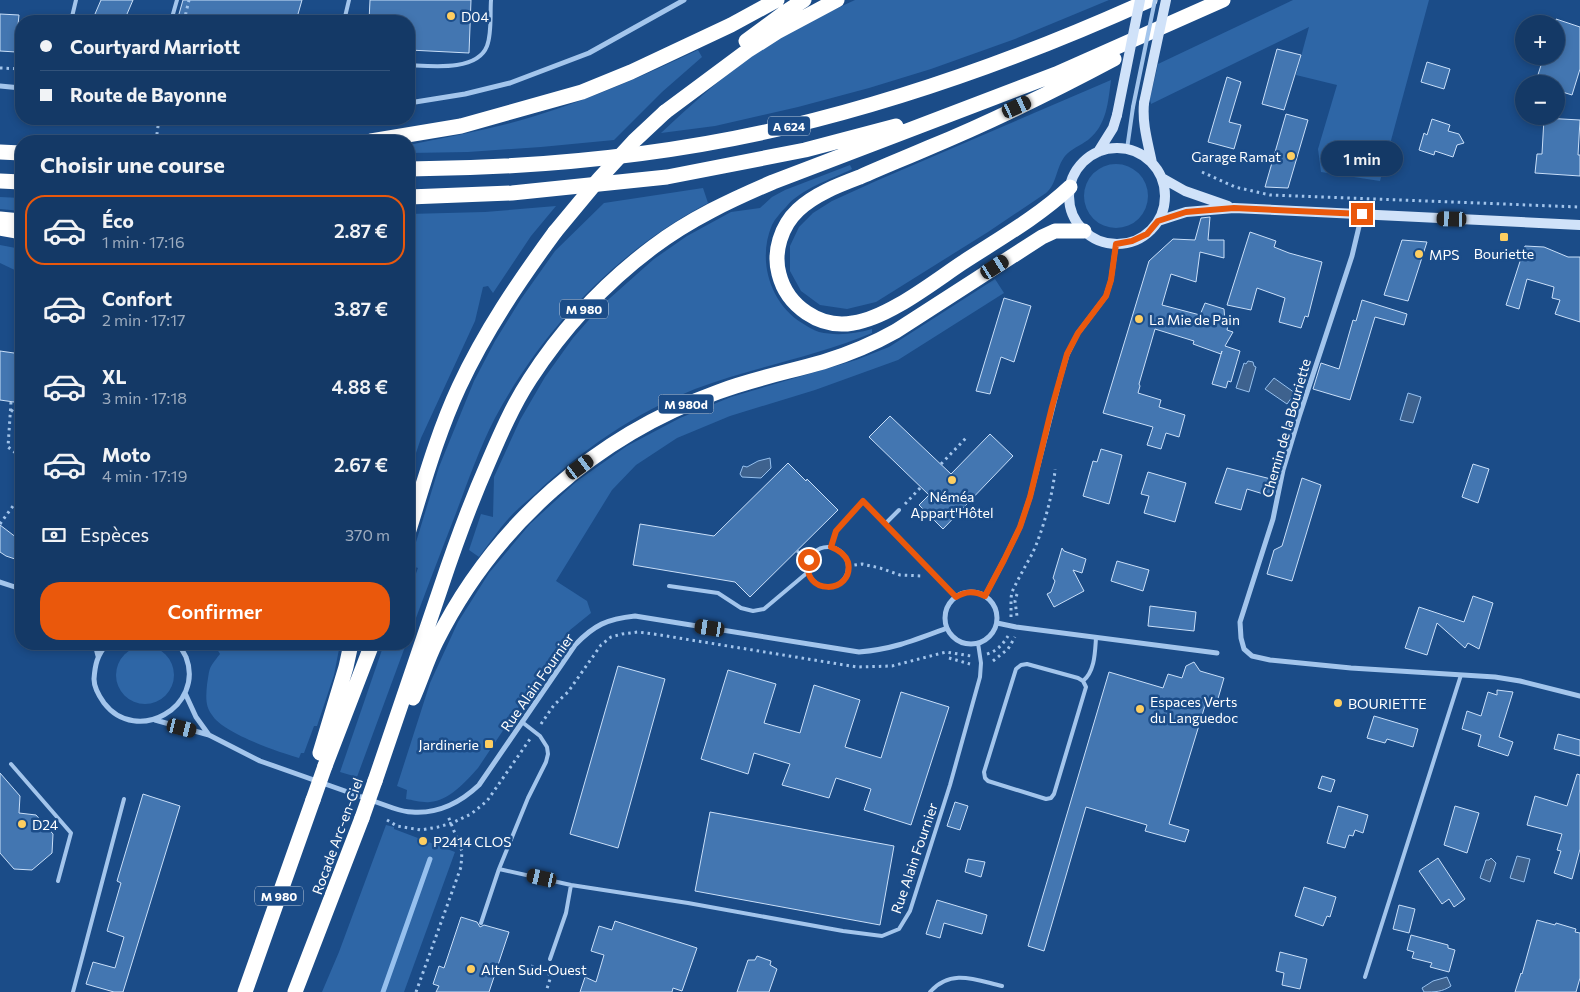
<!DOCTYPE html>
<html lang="fr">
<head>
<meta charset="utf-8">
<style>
  :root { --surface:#143966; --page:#1d406c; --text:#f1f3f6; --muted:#9dacbf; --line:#33537a; --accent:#ea580c }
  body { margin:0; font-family:Commissioner,sans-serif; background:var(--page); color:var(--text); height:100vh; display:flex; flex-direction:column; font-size:19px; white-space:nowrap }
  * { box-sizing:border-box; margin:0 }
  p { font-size:16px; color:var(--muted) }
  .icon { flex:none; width:28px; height:28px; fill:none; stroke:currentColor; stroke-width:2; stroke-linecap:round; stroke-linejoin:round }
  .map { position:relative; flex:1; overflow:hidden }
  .side { position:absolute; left:15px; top:135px; width:400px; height:515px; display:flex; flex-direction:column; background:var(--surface); border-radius:20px; box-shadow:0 2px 8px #0003,0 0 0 1px var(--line) }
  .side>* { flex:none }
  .hud { position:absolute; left:15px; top:15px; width:400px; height:110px; border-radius:20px; box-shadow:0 2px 8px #0003,0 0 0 1px var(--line); display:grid; align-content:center; height:110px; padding:0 25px; background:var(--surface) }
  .controls { position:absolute; left:1515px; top:15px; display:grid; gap:10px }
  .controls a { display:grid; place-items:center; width:50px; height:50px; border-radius:50%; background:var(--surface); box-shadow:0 2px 8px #0003,0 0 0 1px var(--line); font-size:25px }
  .end { position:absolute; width:22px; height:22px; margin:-11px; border:6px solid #ea580c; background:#fff; box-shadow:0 0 0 2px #fff }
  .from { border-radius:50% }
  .bubble { position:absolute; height:35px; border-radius:18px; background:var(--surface); box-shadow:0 2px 8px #0003,0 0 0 1px var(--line); font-size:16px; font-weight:600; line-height:35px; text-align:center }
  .car { position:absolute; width:15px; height:30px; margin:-15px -8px; border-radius:6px; box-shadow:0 0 4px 1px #0007; background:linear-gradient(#222 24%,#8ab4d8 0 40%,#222 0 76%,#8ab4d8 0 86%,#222 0) }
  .hud b { display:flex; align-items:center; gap:18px; height:48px; font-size:19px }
  .hud b+b { border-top:1px solid var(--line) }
  .hud i { width:12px; height:12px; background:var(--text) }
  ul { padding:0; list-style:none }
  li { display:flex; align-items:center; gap:15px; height:70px; margin:0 10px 8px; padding:0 15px; border:2px solid transparent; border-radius:20px }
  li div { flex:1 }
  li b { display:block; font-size:19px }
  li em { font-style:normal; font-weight:600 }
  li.current { border-color:var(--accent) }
  li>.icon { width:45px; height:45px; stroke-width:1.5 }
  h2 { padding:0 25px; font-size:22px; line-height:60px }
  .pay { display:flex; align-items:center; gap:12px; height:55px; padding:0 25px; font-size:19px }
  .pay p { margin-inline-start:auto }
  .cta { display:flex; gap:10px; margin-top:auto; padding:10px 25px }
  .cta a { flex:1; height:58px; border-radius:20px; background:var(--accent); color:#fff; font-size:20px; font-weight:600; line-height:58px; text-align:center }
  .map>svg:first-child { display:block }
  .green { fill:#2e66a6 }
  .water { fill:#3e628e; stroke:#96c0ee }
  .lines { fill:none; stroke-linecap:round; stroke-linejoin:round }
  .stream { stroke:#96c0ee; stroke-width:5 }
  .building { fill:#4376b1; stroke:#c9dff9 }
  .path { stroke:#a3c5ec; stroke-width:3; stroke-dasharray:2.5 4; stroke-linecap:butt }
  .lane { stroke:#a3c5ec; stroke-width:4 }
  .street { stroke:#a3c5ec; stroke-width:5 }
  .secondary { stroke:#d0e2f9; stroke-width:10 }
  .highway { stroke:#fff; stroke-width:15 }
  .lane-bridge { stroke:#a3c5ec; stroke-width:4 }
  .secondary-bridge { stroke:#d0e2f9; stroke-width:10 }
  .highway-bridge { stroke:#fff; stroke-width:15 }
  .route { stroke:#ea580c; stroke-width:6 }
  .poi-dot { fill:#fece60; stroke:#1b4c88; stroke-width:2 }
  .labels { text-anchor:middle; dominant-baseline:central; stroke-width:5; stroke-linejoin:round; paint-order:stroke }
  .shield { fill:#1b4c88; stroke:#bbc9db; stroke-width:1 }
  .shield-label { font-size:12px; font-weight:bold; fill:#fff }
  .poi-label { font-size:14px; fill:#fff; stroke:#1b4c88; text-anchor:start }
  .street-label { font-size:14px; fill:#fff; stroke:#1b4c88 }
</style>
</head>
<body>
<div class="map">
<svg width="1580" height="992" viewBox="0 0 1580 992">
  <rect width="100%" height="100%" fill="#1b4c88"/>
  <path class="green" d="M855,0H1109L1015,39L931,69L869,88L798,107L715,126L661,133C689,107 717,81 748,59C781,35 818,17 855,0Z
    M1293,0H1429L1380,181L1321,172L1318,149L1337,85L1296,75L1309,27L1151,104L1150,99L1158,64Z
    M698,50L702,57L662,92L614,140L541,147L468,152L409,153V145C451,136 494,129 535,116C591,99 645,75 698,50Z
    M1111,80C1108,102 1107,125 1088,140C1081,145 1071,149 1065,156C1056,167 1057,184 1046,193L988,232L876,302L847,309L820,305L801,291L790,271V246L799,227L813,213L832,201L876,181Z
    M1084 196a32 32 0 1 1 64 0a32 32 0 1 1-64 0Z
    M850,165L852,169C832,179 800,189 786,207C781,212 775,219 772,225C757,260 770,303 802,323C807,326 813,330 819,332C837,336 854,334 872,329V333C815,357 753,367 695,389C635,413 580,451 534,495C526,502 516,510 509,518C498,530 489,544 479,557L469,550L481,514L493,517L494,477L520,420L545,377L573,338L601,306L654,259L687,236L731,212L760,208L772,197L785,190Z
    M703,188L708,203C617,251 544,327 495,418C479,449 468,481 456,513C440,554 424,596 409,637V593L418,568L409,565L439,467L474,381L495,341L521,299L555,251L604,203Z
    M0,197L21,198V211L0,209Z
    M556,206L531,236L493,293L488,286L483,287L475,321L421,438L409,474V214L485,212Z
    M0,245L21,249V273L0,263Z
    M995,279L1004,293L898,360L815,390L730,416L677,438L636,465L612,490L556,581L587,601L591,613L570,630L478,768C466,781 449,801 430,802C423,803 413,800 406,799L407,790L397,786L430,683L458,622L489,573L530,524L577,481L627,446L680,418L731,397L856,360L889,347Z
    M214,644H340L334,675L317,726H314L304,753H301L299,758C278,752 223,733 212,715C205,706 206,696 207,685C210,667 208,669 220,654Z
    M384,644H406L357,777L340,772Z
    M116 675a29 29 0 1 1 58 0a29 29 0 1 1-58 0Z
    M386,825L394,827V829L455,852L404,992H322L339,952Z"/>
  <path class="water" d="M1248,361L1253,362L1254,366L1256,367L1249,392L1236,388L1244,363L1246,364Z
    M1274,378L1295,393L1287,404L1265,389Z
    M1408,393L1421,397L1413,423L1400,420Z
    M770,458L771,468L761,478L742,477L740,474L743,466L747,467L758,461Z
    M1517,856L1530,859L1524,882L1510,878Z
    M1491,858L1496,863L1490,882L1480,878L1486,860H1489Z
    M1447,977L1451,986C1442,992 1435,992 1424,992L1422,988L1433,981Z"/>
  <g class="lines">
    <path class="stream" d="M383,992L430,859"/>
  </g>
  <path class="building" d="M101,0H133L124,21H92Z
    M183,0H302L296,21H177Z
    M370,0H471L469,53L409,50V21H369Z
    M0,14L19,15L18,25L19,28L21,30L20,38L17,40L16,52L0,51Z
    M1556,19L1580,27V69L1572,95L1556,90V84H1535L1544,56H1556Z
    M1277,49L1301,55L1284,110L1262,104Z
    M1427,62L1450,69L1444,89L1421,82Z
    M1227,77L1241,82L1229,122L1241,125L1234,149L1208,142Z
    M1286,114L1308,120L1288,188L1265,187Z
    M1544,118L1580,120L1578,155H1580V176L1535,173L1537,154H1542Z
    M1432,119L1450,125L1448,131L1459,134L1464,143L1457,145L1453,157L1435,151L1434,155L1419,150L1424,133L1427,135Z
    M1210,217L1208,240H1224V258L1200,252L1196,282L1171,274L1162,305L1200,315L1205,303L1224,309L1225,321H1229L1227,330L1233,332L1225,346L1240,351L1231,382L1228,381L1226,388L1212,384L1222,351L1221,354L1193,344L1194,341L1155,329L1139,384L1140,386L1138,393L1161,400L1159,407L1185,415L1179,437L1166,433L1161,449L1147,445L1153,427L1103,413L1149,261L1173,239L1195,240L1201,218Z
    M1250,232L1276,241L1274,247L1289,253L1322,262L1308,317L1305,316L1301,328L1279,322L1285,298L1257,288L1251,310L1227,305Z
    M1402,240L1427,242L1408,301L1384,295Z
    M1525,246L1544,247L1568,257H1580V322L1555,314L1560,300L1552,298L1554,287L1527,279L1519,309L1506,305Z
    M1004,298L1031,306L1014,362L1001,357L990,394L976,391Z
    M1362,300L1407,314L1404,325L1375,317L1350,400L1313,389L1321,363L1339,369L1353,320L1356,321Z
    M0,351L21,354V403L0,400Z
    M890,416L951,474L990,434L1013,456L943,529L919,505L929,495L869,437Z
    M1101,449L1122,455L1109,504L1083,496L1093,461L1097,462Z
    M788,463L806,481L807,479L838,510L750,597L735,582L633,565L640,524L714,536Z
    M1473,464L1489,469L1478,503L1462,497Z
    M1227,468L1275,480L1270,496L1247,489L1241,510L1215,503Z
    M1148,472L1186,483L1175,522L1144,513L1149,496L1141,494Z
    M1302,478L1321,485L1292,581L1267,574L1274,550L1282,546Z
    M0,525L21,541V561L6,556L0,552Z
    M1062,548L1064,551L1086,559L1082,573L1073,570L1084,591L1054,607L1047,594L1051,592L1055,581L1053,578Z
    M1117,561L1149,570L1143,591L1111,581Z
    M1473,596L1493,603L1479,649L1468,643L1465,648L1437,623L1427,655L1405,648L1419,607L1464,622Z
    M1150,606L1196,612L1194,631L1148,626Z
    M1194,662L1200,671L1224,678L1217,702L1207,699L1169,824L1189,830L1185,842L1145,831L1147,825L1086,807L1044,951L1028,946L1109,672L1163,688L1168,674L1182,678L1186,666Z
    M618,666L665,679L618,848L570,834Z
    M728,670L776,684L764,723L800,733L814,685L860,700L845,747L881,758L901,692L949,707L911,825L864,810L871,789L836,778L829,798L782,785L790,764L754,753L748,774L701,759Z
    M1497,690L1513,692L1499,737L1513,742L1508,756L1478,746L1481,735L1462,729L1467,711L1481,716L1488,692L1497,695Z
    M1374,716L1418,729L1413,747L1387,739L1385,743L1367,738Z
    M1558,734L1580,740V756L1554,749Z
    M0,773L20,796L19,813L36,815L53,834L52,853L32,870L14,869L0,853Z
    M1577,774L1580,775V849L1572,879L1554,873L1561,851L1557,850L1562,834L1527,825L1535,796L1567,806Z
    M1322,776L1335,780L1331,792L1318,788Z
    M143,794L180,806L123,992H114L86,984L93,962L115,968L124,937L107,931L121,883L117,881Z
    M955,802L968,806L960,830L947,826Z
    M1338,806L1368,815L1363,833L1355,830L1353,836L1349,835L1345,848L1327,843Z
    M1455,806L1479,813L1467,853L1444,845Z
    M710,812L894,846L880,925L695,891Z
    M1438,858L1465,899L1454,907L1449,899L1442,904L1419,871Z
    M968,859L985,862L981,877L965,872Z
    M1304,887L1336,897L1330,917L1327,916L1323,926L1295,916Z
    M937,900L987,915L982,934L944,923L940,938L926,934Z
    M1399,905L1415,909L1409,933L1393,929Z
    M461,917L477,922L480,927L484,925L509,932L489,992H436L439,986L433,984L439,966L444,968Z
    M1537,920L1555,925L1556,923L1576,929L1575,932L1580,933V978L1576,992H1515L1521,973L1522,974Z
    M615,921L697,948L682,991L673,988L672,992H580L585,977L596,982L604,955L591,951L599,926L612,930Z
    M1411,935L1448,945V948L1455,950L1449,972L1430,967L1432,963L1412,958L1414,952L1407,950Z
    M1280,952L1307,959L1300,989L1282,985L1284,973L1276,971Z
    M757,956L771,961L770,965L777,969L769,992H737L748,960H755Z"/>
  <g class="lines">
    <path class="path" d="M184,21L189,0
      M0,68L21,69
      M156,141L159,119
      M1202,172L1235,187L1270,195L1580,207
      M11,402L8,447L21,457
      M11,410L21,417
      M941,464L966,438
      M905,504L921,487
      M0,524L21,495
      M797,551L809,560
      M848,566L862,564L880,568L900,575L923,576
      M1017,594L1015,601L1017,616
      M1011,617V598L1012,592C1018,579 1025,567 1032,554C1042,534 1054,491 1055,469
      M987,654C997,651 1003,644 1008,636
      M949,658L970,664
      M993,661L1008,649L1015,637
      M541,724L554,705L568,692L601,645L611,637L622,634L638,632L654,634L857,667L892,666L946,652L971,656
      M387,820L397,826L421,830L438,827L452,823L471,814L487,801L530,739
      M531,966L549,973L550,979L546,992
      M416,992L461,867L462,851L448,816"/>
    <path class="lane" d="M71,21L76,0
      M171,21L177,0
      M344,21L349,0
      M409,65C430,66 477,72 487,46C492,33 490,14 491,0
      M1127,149L1133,107
      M885,524L899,510
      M808 567a20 20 0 1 1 40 0a20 20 0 1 1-40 0Z
      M831,547L836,531L863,501L956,597
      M669,586L718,593L741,608L753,611L764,609L808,572
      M1027,664L1078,678L1083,681L1086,687L1054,794L1051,798L1046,799L988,781L985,778L984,772L1016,669L1021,665Z
      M1083,681C1095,671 1095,652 1096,638
      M522,722L540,736L547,747L548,754L546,762L528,798L499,869L571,885L688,903L843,931L882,936L899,929L910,911L950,785L980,677L981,663L978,643
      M11,764L71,833L58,881
      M481,923L499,869
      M550,959L566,913L571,885
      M1365,977L1461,675
      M73,992L124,799
      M930,992C951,968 976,980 1002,986"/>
    <path class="street" d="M0,86L21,88
      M409,103L465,94L510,83L589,53L684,0
      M1362,214L1352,256L1299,417L1283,470L1273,519L1240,622L1241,638L1244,649L1252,656L1270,660L1351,668L1495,677L1520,681L1580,696
      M0,582L21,589
      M945 618a26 26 0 1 1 52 0a26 26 0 1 1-52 0Z
      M985,596L1004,560L1020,527L1030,497L1061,375L1067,355L1078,333L1106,296L1111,280L1116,244
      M997,623L1016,627L1217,653
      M95,644L98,656
      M107,644C97,655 95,665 94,679C94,688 99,696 104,703C137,746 205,706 186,657C184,653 181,648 178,644
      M185,693L196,717L209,735
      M155,720L209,735L260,761L393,808C399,810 406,812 412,812C438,814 461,802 479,785L575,645C594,625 607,619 635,616L859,652C894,649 915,640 947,628"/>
    <path class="secondary" d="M1144,103C1142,124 1148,143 1152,163
      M1069 196a48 48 0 1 1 96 0a48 48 0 1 1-96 0Z
      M1098,152L1113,128L1117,115
      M1162,178L1185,191L1228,206
      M1158,221L1186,212L1234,208L1580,225"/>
    <path class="highway" d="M746,41L784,13L804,0
      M665,112L747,51L777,32L837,0
      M371,141L461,126L582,92L631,72L731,25L777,0
      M0,152L21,153
      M409,169C535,168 664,156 787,127C913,97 1033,53 1150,0
      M0,181L21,182
      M1070,187C1038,217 999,239 962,263C932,283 888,318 853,323C820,329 787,306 779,274C773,252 781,226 798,210C815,194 839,185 860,177C882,167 905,158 928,148C991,122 1054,91 1114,59
      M409,197L512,193L667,177L805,150L896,126
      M0,219L21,221
      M0,228L21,232
      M409,530C424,482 438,432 459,387C485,331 519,281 555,232
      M413,698C421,680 427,660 436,642C494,525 596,436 718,392C752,379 788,372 823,362C849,354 873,344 896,331L1042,237L1055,231H1084
      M320,753L346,667L351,644
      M325,766L372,644
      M375,781C397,716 419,652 441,587C455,545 470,504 488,463C500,435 513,405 530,379C563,328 605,283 653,247C690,219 731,200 773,182L1056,74L1223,0
      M245,992L313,800
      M295,992L362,818"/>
    <path class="lane-bridge" d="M1133,107L1155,0"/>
    <path class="secondary-bridge" d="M1144,103L1166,0
      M1117,115L1140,0"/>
    <path class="highway-bridge" d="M555,232L599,179L634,141L665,112
      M313,800L325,766
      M362,818L375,781"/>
  </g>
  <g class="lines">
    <path class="route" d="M809,560C800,596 855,595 848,562C845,554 839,550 831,547L836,531L863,501L956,597C966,591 974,591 985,596L1004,560L1020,527L1030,497L1052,407L1067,354L1078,333L1106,296L1111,280L1116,244L1132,241L1147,234L1158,221L1186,212L1234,208L1362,214"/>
  </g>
  <g class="poi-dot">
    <circle cx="451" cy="16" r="5"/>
    <circle cx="1291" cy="156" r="5"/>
    <rect x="1499" y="232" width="10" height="10" rx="2.5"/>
    <circle cx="1419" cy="254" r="5"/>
    <circle cx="1139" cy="319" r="5"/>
    <circle cx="952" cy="480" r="5"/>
    <circle cx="1338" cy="703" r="5"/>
    <circle cx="1140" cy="709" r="5"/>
    <rect x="484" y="739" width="10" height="10" rx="2.5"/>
    <circle cx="22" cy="824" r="5"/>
    <circle cx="423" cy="841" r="5"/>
    <circle cx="471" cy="969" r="5"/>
  </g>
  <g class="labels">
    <g class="shield">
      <rect x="768" y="116.5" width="42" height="19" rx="4"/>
      <rect x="560" y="299.5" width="48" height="19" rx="4"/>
      <rect x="658.5" y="394.5" width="55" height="19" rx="4"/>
      <rect x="255" y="886.5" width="48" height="19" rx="4"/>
    </g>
    <g class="shield-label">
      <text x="789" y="126">A 624</text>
      <text x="584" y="309">M 980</text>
      <text x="686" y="404">M 980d</text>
      <text x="279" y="896">M 980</text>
    </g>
    <g class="poi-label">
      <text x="461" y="16">D04</text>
      <text x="1281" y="156" text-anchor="end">Garage Ramat</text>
      <text x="1504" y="253" text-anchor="middle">Bouriette</text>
      <text x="1429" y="254">MPS</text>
      <text x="1149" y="319">La Mie de Pain</text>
      <text x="952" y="496" text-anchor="middle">Néméa<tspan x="952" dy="16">Appart'Hôtel</tspan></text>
      <text x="1150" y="701">Espaces Verts<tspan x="1150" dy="16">du Languedoc</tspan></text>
      <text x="1348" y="703">BOURIETTE</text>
      <text x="479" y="744" text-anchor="end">Jardinerie</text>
      <text x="32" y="824">D24</text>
      <text x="433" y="841">P2414 CLOS</text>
      <text x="481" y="969">Alten Sud-Ouest</text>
    </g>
    <g class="street-label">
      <text transform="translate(1286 428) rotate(-74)">Chemin de la Bouriette</text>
      <text transform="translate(537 682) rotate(-55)">Rue Alain Fournier</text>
      <text transform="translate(337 836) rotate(-70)">Rocade Arc-en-Ciel</text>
      <text transform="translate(914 858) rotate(-71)">Rue Alain Fournier</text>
    </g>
  </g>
</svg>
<div class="controls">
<a>+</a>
<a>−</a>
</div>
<i class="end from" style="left:809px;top:560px"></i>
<i class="end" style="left:1362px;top:214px"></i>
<div class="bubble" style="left:1321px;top:141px;width:82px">1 min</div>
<i class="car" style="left:1017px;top:107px;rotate:65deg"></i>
<i class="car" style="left:1452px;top:219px;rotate:272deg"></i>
<i class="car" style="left:995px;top:267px;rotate:57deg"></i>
<i class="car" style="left:580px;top:467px;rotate:54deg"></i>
<i class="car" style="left:710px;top:628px;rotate:279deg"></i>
<i class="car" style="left:182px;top:728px;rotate:104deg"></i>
<i class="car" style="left:542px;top:878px;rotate:283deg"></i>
<div class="hud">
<b><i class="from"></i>Courtyard Marriott</b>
<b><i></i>Route de Bayonne</b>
</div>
<section class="side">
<h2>Choisir une course</h2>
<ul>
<li class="current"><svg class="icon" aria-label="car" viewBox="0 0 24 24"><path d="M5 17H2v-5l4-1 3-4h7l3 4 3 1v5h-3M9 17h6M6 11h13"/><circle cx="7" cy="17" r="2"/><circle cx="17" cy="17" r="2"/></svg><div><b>Éco</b><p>1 min · 17:16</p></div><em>2.87 €</em></li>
<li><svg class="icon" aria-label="car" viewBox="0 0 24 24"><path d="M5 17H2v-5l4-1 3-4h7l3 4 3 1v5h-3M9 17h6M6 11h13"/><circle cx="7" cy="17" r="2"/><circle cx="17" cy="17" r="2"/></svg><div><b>Confort</b><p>2 min · 17:17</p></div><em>3.87 €</em></li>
<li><svg class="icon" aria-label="car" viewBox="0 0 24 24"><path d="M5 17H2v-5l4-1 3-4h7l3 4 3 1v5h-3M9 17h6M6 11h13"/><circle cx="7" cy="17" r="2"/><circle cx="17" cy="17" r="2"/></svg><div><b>XL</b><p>3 min · 17:18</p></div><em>4.88 €</em></li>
<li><svg class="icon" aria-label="car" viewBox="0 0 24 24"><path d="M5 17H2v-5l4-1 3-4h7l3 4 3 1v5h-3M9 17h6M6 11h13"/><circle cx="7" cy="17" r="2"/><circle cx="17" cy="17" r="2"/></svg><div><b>Moto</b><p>4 min · 17:19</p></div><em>2.67 €</em></li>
</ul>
<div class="pay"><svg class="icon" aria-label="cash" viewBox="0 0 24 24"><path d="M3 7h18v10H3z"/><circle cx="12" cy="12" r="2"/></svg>Espèces<p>370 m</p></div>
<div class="cta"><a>Confirmer</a></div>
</section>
</div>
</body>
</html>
